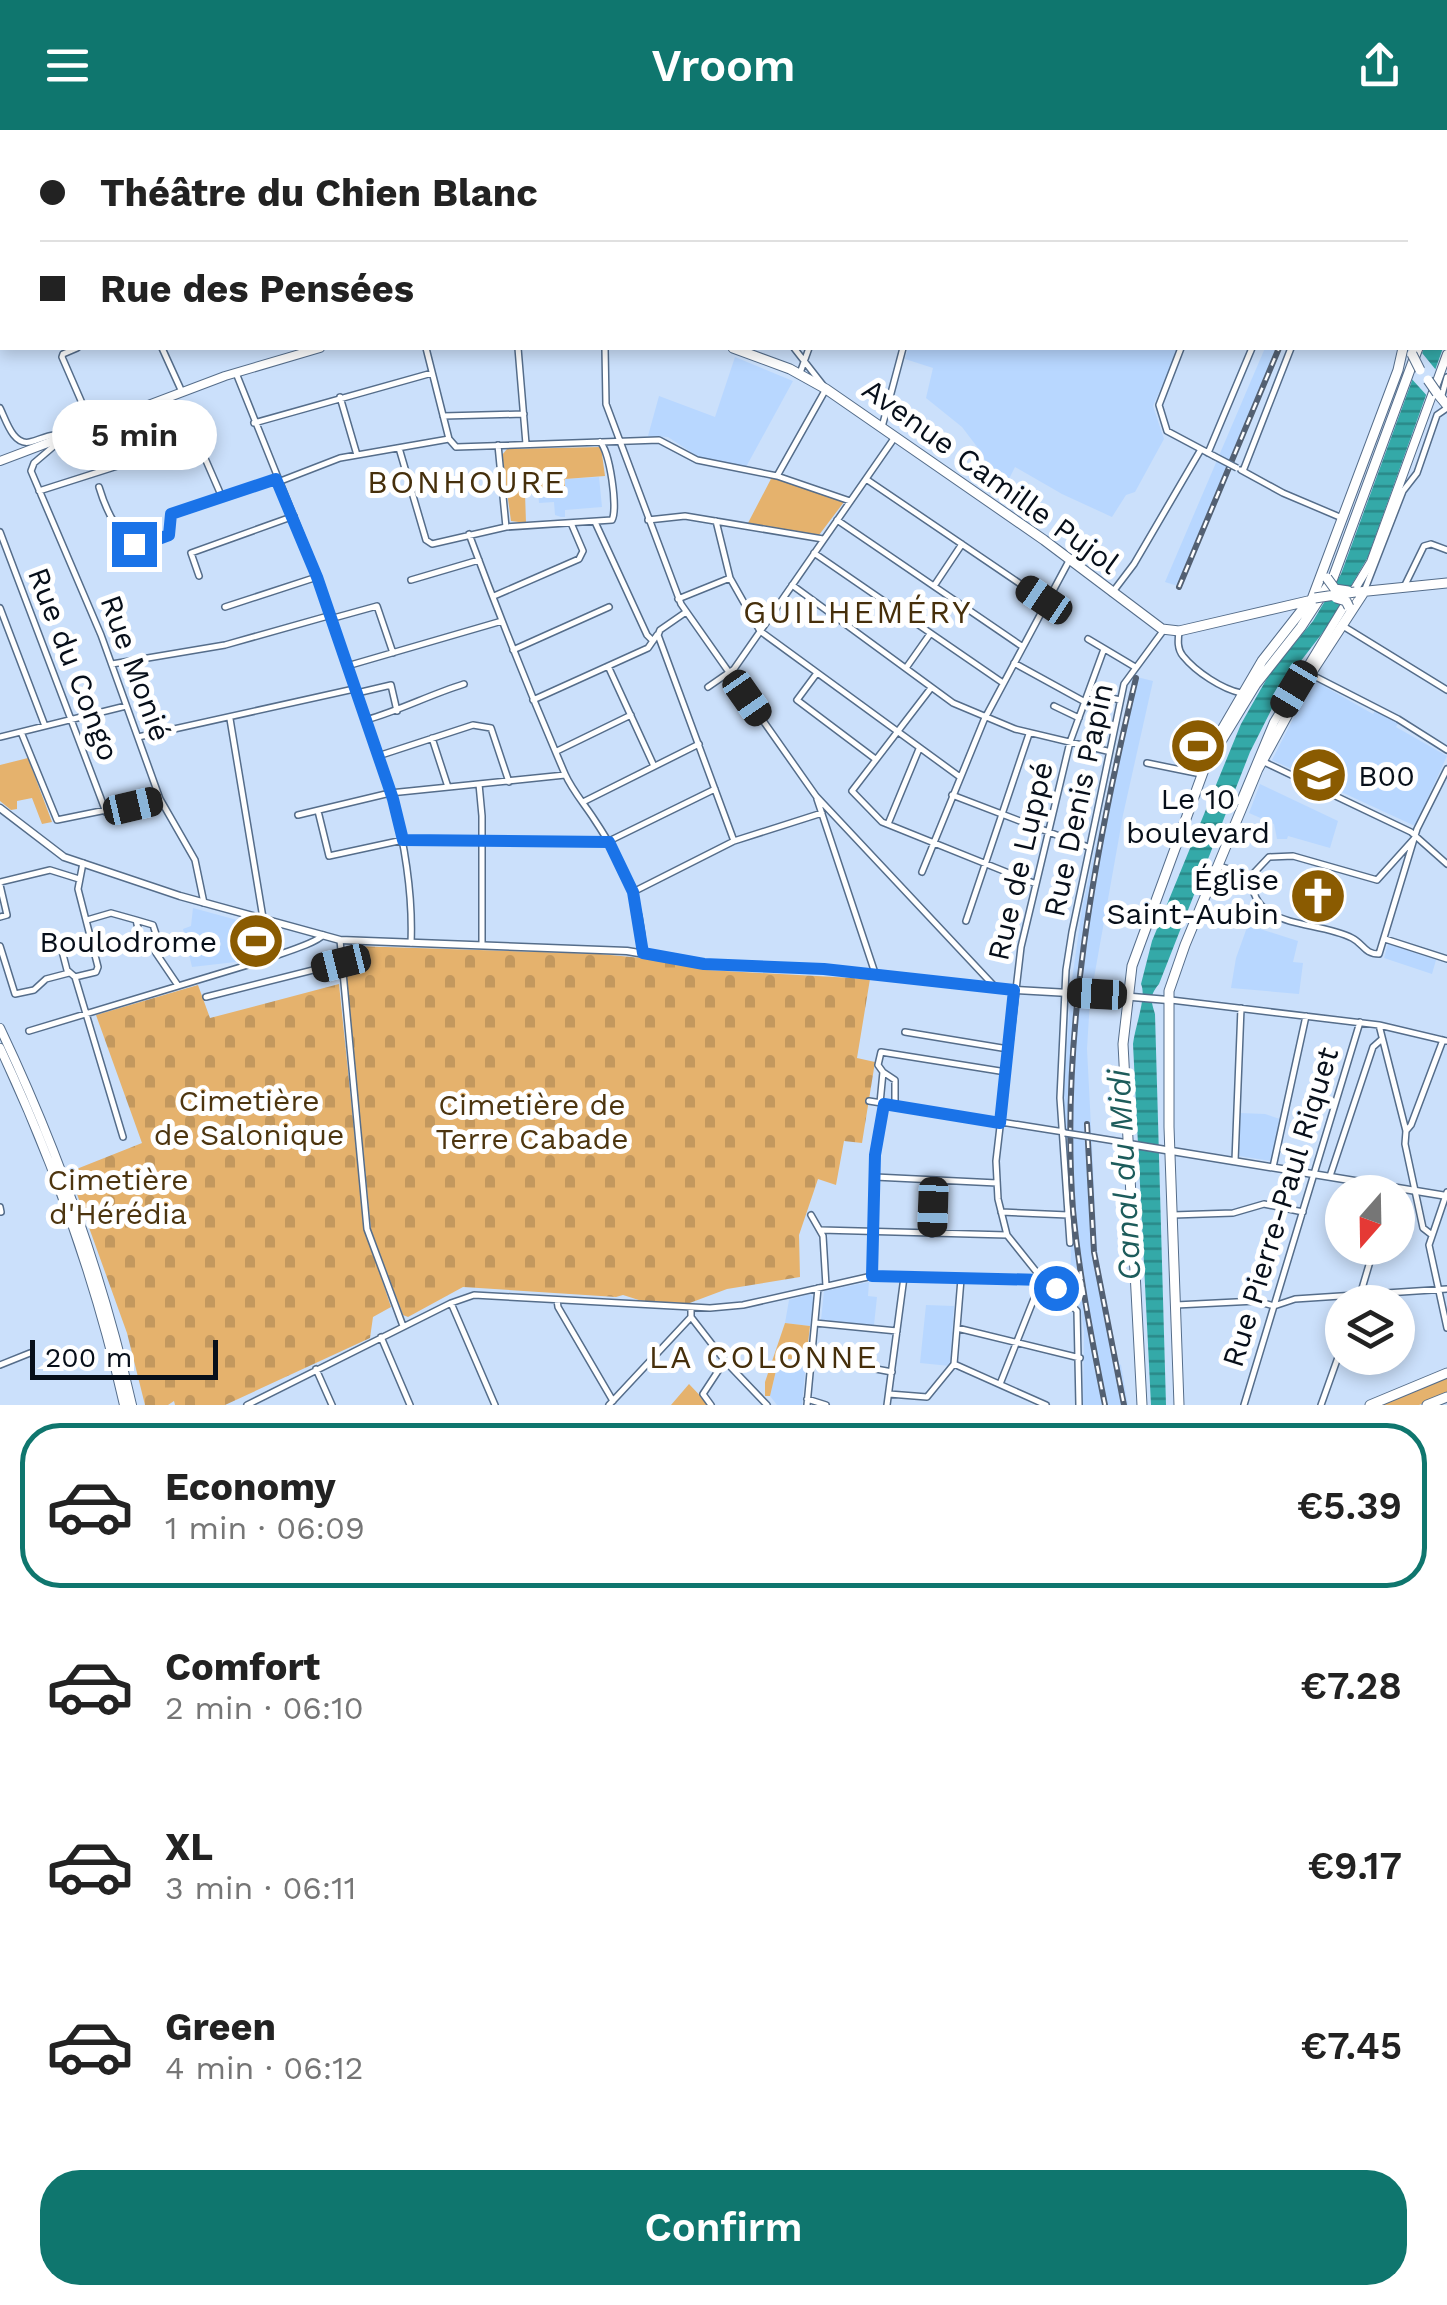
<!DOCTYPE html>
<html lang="en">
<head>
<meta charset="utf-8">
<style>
  :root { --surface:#fff; --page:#f2f2f2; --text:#222; --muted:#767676; --line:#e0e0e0; --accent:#0f766e }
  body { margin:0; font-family:"Work Sans",sans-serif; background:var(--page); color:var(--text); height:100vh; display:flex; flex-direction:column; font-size:38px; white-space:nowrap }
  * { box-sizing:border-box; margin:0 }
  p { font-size:32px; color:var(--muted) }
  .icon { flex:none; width:55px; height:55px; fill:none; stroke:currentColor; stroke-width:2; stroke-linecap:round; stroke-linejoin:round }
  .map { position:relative; height:1275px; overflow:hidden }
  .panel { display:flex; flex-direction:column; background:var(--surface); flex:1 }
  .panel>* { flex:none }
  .top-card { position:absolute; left:0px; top:0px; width:1448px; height:220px; box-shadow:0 5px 15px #0003; display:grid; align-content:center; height:220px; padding:0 40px; background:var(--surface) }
  .needle { width:65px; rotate:200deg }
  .fabs { position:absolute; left:1325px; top:1045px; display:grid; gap:20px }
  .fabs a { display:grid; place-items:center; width:90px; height:90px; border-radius:50%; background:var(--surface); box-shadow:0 5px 15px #0003; font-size:50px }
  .scale { position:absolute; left:30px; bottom:25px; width:188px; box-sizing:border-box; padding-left:10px; border:5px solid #070f1a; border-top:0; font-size:28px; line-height:35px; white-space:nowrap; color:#070f1a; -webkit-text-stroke:8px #fff; paint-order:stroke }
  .end { position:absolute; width:45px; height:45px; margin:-22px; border:12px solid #1a73e8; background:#fff; box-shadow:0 0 0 5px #fff }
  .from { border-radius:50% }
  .bubble { position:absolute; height:70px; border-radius:35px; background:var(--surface); box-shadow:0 5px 15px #0003; font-size:32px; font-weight:600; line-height:70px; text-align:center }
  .car { position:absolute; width:30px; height:60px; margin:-30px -15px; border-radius:12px; box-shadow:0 0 8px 2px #0007; background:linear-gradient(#222 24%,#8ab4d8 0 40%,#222 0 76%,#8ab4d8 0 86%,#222 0) }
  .top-card b { display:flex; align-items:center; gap:35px; height:95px; font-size:38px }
  .top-card b+b { border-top:2px solid var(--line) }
  .top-card i { width:25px; height:25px; background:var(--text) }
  ul { padding:18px 0 0; list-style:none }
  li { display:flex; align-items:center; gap:30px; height:165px; margin:0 20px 15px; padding:0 20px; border:5px solid transparent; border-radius:40px }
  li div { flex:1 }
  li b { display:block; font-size:38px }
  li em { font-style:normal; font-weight:600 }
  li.selected { border-color:var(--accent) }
  li>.icon { width:90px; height:90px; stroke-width:1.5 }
  .button { display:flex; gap:20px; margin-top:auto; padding:20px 40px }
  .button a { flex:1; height:115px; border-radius:40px; background:var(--accent); color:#fff; font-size:40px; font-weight:600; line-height:115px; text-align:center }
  header { display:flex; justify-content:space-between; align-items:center; height:130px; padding:0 40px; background:var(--accent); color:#fff; font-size:45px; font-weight:600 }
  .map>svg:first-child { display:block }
  .built { fill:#b8d7ff }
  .cemetery { fill:url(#cemetery-stones) }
  .park { fill:#e5b26d }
  .water { fill:url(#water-rules) }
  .pier { fill:#cbe0fb }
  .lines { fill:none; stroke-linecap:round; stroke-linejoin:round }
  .minor-casing { stroke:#556d8a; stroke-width:8 }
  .tertiary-casing { stroke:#556d8a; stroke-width:9 }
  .secondary-casing { stroke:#556d8a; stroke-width:10 }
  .primary-casing { stroke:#556d8a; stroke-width:11 }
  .minor { stroke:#fff; stroke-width:5 }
  .tertiary { stroke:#fff; stroke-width:6 }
  .secondary { stroke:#fff; stroke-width:8 }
  .primary { stroke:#fff; stroke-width:9 }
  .rail-casing { stroke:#536072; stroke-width:6 }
  .rail { stroke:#fff; stroke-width:2.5; stroke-dasharray:8; stroke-linecap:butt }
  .minor-bridge-casing { stroke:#556d8a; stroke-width:8; stroke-linecap:butt }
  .tertiary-bridge-casing { stroke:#556d8a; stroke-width:9; stroke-linecap:butt }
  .primary-bridge-casing { stroke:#556d8a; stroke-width:11; stroke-linecap:butt }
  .minor-bridge { stroke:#fff; stroke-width:5 }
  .tertiary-bridge { stroke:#fff; stroke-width:6 }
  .primary-bridge { stroke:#fff; stroke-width:9 }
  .route { stroke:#1a73e8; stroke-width:12 }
  .labels { text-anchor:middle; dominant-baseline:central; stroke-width:10; stroke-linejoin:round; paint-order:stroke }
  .street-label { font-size:30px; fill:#070f1a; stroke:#fff }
  .poi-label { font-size:30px; fill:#070f1a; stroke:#fff; text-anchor:end }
  .park-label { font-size:30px; fill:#4d350f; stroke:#fff }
  .neighbourhood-label { font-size:32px; letter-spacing:2.5px; fill:#462f0b; stroke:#fff }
  .water-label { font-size:32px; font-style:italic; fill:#1d5c5b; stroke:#fff }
</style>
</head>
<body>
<header><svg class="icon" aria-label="menu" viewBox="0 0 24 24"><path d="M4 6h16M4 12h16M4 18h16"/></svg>Vroom<svg class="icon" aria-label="share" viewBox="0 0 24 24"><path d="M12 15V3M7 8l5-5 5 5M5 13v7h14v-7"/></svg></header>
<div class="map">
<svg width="1447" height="1275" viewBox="0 0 1447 1275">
  <defs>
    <pattern id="cemetery-stones" width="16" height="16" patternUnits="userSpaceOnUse" patternTransform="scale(2.5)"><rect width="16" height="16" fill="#e5b26d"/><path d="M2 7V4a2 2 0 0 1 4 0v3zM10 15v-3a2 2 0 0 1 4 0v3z" fill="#c3985e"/></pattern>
    <pattern id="water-rules" width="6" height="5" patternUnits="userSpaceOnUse" patternTransform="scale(2.5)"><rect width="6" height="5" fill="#34a9a8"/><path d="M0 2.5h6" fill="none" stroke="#2a8888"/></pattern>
  </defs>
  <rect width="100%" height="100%" fill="#cbe0fb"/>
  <path class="built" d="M908,218H1179L1153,276L1164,309L1135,362L1126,365L1112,387L1062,364L1015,337L1002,363L994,357L995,351L981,322L962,297L926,268L933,238L905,229Z
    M1265,218H1281L1181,457L1165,452Z
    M735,227L793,251L746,337L700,328L668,307L648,306L659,266L715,287Z
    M599,347L602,377L565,380V387H561L555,385L554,372L539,373L538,362L558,360L564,349Z
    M1133,546L1153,551L1123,685L1092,859L1071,857L1082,779Z
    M1313,550L1373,584L1375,581L1398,593L1396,597L1447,626L1415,696L1272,630Z
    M1260,654L1338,691L1330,718L1288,706L1287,709H1277L1274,694L1249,683Z
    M193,778L248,793L253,830L192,837L183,799L191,796Z
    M1250,789L1257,794V798L1298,811L1293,832L1303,833L1299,864L1231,858L1236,828Z
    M1388,814L1436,830L1432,844L1384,828Z
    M1070,869L1090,870L1087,919L1098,1132L1116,1232L1121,1235L1128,1275H1083L1084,1201L1081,1180L1069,1164L1071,1125L1064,963Z
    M1240,983L1265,984L1280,989L1271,1031L1239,1026Z
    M869,1152L868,1166L877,1167L874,1195L821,1190L824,1161Z
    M810,1164L814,1168L810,1196L785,1193L789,1170Z
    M926,1175L954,1176L950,1236L920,1233Z
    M779,1228L806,1231L802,1275H777L770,1266Z"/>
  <path class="cemetery" d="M354,816L600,824L652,829L707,840L870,849L857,928L875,932L862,1013L844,1011L836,1055L818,1049L799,1105L800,1147L727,1159L687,1174L642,1171L623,1165L616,1167L463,1157L408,1187L403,1185L371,1100L344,826Z
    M339,854L364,1096L391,1177L373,1187L370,1208L225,1275H175L174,1271L168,1275H145L127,1203L69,1042L142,1013L96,885L198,855L210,888Z"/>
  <path class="park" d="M601,317L605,346L565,349V356L558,361L525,363L526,393L511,391L502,325L507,319Z
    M772,347L844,372L819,405L748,393Z
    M28,628L52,692L42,694L32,668L17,671V679L11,680L0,671V635Z
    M785,1193L810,1196L806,1231L779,1228L770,1266H765V1252Z
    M1447,1246V1263L1419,1275H1378Z
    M689,1254L709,1275H671Z"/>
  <path class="water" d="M1424,218H1443L1368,427L1327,497L1287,549L1250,622L1159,854C1149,866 1151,871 1155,884L1166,1275H1151L1133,914C1135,896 1147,867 1141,854L1152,811L1241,594L1270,543L1313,491L1341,444Z"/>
  <path class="pier" d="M1418,218L1436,240H1441L1430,269L1409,246Z"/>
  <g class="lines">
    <g class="minor-casing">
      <path id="minor" d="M89,0V2
        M307,0L308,2
        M564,0L568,2
        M825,0L835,2
        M977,0L986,2
        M1255,0L1256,2
        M1297,0L1302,2
        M499,2V0
        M556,2L557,0
        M644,2L645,0
        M675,2V0
        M726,2L727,0
        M943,2V0
        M1074,2L1075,0
        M1407,2L1408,0
        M0,29L2,30
        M0,196L2,193
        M77,218L63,224L62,227L92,296
        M162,218L182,262
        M426,218L449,309L456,317L659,310L697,330L777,346L850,371
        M518,218L526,314
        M605,218L606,274L681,474L816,666L996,858
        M1181,218L1159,275L1167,301L1214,326
        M236,243L309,425L393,669C405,716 413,765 411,813
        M800,243L809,218
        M1442,265L1447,247
        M340,267L357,325
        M140,277L157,323
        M0,278C6,290 13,316 30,312C39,310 45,306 54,305L56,310
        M145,278L160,322
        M443,286L524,284
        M254,293L432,243
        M882,297L903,218
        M61,310L34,333L31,341L101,505L160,669L195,730L204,773
        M498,315L506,397
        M399,318L426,410L432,414L506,397L612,390C618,379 610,321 600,312
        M1208,323L1252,218
        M1241,340L1283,363L1342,388
        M1243,341L1291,218
        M777,346L826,259L794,218
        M866,349L1047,472
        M278,352L340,328L449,309
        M99,357C105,377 119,412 142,415L169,405L171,384L276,349
        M39,361L177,317L204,326L221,365
        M648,390L685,386L823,409
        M837,390L1023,517
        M716,391L730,448L760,501L960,647
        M595,392L647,505L653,511
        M0,402L106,682
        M469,404C499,485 531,565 565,644C572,660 585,675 594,689C622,731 642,771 643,823
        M814,423L1003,553
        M199,446L191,423L294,386
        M411,450L479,430
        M792,455L953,573L1015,599L1107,621
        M934,456L962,414
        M1404,457L1424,416L1431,414L1447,420
        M1365,459L1403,361L1417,343L1437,285L1447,278
        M1112,463L1134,434L1200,321
        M494,466L579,429L583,421L571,393
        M678,469L730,448
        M225,477L317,447
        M0,478L45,596
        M686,482L660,500L658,505L734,711
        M330,489L377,476L393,523
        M1343,496L1447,560
        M1179,501C1178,510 1177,519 1183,526C1196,542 1222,559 1241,563
        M1088,509L1135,537
        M513,520L609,477
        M1014,533L1085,572
        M112,534L225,515L328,486
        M347,536L502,491
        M608,536L654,636
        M906,538L930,504
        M817,543L797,570L874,628
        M1310,544L1398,589L1447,620
        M708,557L734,539L895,307
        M931,558L852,661L882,692L1036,754
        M357,563L391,555L397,581
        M1089,563L1120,570
        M533,570L648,518L657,505
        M1054,576L1079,588
        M230,589L263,788
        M366,590C401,580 429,565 464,554
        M21,602L57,690L160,669
        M0,607L126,576
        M138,607L354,559
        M432,608L448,657
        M557,621L631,585
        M378,626L473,595L491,598L509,652
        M1262,631L1411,702L1447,734
        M1147,633L1201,644
        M479,654L482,686V814
        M952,665L1088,717
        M817,669L875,843
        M583,672L699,614
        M318,681L329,726L403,710L609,711L715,659
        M298,685L390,663L565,645
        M888,694L919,619
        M1413,710L1377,750L1293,726L1269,727L1251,746C1252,801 1315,789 1352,808C1364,814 1364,824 1379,824L1417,699L1447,639
        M1219,736L1251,746
        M922,742L984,590L1070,429
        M0,752L50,740L79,749
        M0,755L7,785L0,787
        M633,762L734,711L822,683
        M87,790L111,783L136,790L141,811L152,809L156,823L177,854
        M136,790L153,795L157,807L152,809
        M966,791L1029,604
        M1385,809L1447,829
        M340,810L367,1099L403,1196
        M0,816L15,864L34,860L46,849L69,843
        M61,817L67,840L75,847L123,1007
        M75,847L96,842L98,837L78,759L83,733
        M206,867L341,833
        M1171,870L1379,895L1447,911
        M1379,895L1406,1001L1405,1014L1423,1098L1432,1105
        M29,901L261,831C275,825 316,814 323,805
        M905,902L1008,919
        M883,942L878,935L881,922L1006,942
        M869,971L1064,1002
        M880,973L883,942L895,950V975
        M1406,1001L1411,995L1443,910
        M1091,1007L1128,1013
        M1235,1031L1241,878
        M1273,1037L1306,886
        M1330,1046L1373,917L1382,909
        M875,1047L997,1053
        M1447,1062L1429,1115L1447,1198
        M0,1077L1,1082
        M1001,1082L1068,1085
        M811,1085L823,1106L826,1156
        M1173,1085L1233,1083L1264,1074L1303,1082
        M821,1100L1007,1105
        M932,1104L934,1050
        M1070,1113L1060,968L1066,840L1072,802L1124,554L1163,501
        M872,1146L875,1025L884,973
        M557,1170L558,1177L613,1271
        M1358,1172L1374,1118
        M451,1173L495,1275
        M1176,1175L1256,1171L1274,1176L1295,1169L1447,1159
        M691,1178V1187L725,1231L767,1275
        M815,1193L897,1201
        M957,1198L1080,1228
        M381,1207L410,1275
        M812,1227L892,1242
        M954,1234L1046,1275
        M0,1235L30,1223
        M316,1239L332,1275
        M1000,1254L1041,1151
        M889,1264L927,1267L954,1234L961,1149
        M807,1269L826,1275
        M247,1275L451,1173L474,1165L710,1178L743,1175L872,1146L1043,1150
        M609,1275L691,1187
        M711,1275L703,1264L724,1232
        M807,1275L818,1158
        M887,1275L904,1147
        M1079,1275L1077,1181L1056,1158L1043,1150L1007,1105L998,1069L996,1031L1021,817L1070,612L1104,519
        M1244,1275L1360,892
        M1321,1275L1342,1216"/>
    </g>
    <g class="tertiary-casing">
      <path id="tertiary" d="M225,0V2
        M0,678L64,727L180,766L340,810L627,821L710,835L824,839L1015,860L1069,863
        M1097,864L1168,870
        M1129,1014L1447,1066"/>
    </g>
    <g class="secondary-casing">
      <path id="secondary" d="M1206,0L1209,2
        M0,331L225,246L320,218
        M1241,671L1274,592L1371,432L1447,224
        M0,898C58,1020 102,1143 132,1275
        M0,918C54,1033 96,1151 124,1275"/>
    </g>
    <g class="primary-casing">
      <path id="primary" d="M47,0L53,2
        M1445,97L1447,91
        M733,218L790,239L826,259L1044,410L1162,499L1179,501L1308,471
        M1437,263L1447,275
        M1358,462L1447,453
        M1312,469L1398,240L1403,218
        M1217,618L1256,554L1301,497L1333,448L1418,218
        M1142,1275L1123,914L1132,836L1213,615L1262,531L1309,471
        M1179,1275L1169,997V861L1185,815L1258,639L1306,551L1364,462
        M1370,1275L1447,1243
        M1427,1275L1447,1267"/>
    </g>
    <use href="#minor" class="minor"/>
    <use href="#tertiary" class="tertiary"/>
    <use href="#secondary" class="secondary"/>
    <use href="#primary" class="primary"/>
    <g class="rail-casing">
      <path id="rail" d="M1348,2L1349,0
        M1179,457L1279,218
        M1087,994L1094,1122L1124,1275
        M1105,1275C1092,1211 1079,1145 1073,1080C1060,904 1095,719 1136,548"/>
    </g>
    <use href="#rail" class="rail"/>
    <g class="minor-bridge-casing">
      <path id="minor-bridge" d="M1214,326L1237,338
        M1065,1003L1091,1007"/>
    </g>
    <g class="tertiary-bridge-casing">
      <path id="tertiary-bridge" d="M1069,863L1097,864"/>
    </g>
    <g class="primary-bridge-casing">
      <path id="primary-bridge" d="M1412,224L1420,240
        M1428,250L1437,263
        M1327,448L1335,459L1348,461
        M1315,468L1355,462
        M1336,468L1346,471L1349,477"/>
    </g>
    <use href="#minor-bridge" class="minor-bridge"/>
    <use href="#tertiary-bridge" class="tertiary-bridge"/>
    <use href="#primary-bridge" class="primary-bridge"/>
  </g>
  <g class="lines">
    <path class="route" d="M134,414L142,415L169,405L171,384L276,349L317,447L393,669L403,710L609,712L633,762L643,823L704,834L824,839L1014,860L1000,993L884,974L875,1025L872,1146L1043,1150L1056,1158"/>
  </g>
  <defs>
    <g id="stadium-disc" transform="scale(2.875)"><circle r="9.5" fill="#8a5b01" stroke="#fff"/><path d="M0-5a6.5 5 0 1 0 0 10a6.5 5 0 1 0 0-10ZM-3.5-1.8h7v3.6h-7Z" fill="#fff"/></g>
    <g id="university-disc" transform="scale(2.875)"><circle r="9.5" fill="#8a5b01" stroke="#fff"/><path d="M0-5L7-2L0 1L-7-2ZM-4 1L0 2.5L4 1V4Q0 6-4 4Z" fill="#fff"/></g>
    <g id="church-disc" transform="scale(2.875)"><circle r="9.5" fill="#8a5b01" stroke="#fff"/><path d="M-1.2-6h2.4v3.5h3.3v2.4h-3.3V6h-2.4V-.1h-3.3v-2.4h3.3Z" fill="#fff"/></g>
  </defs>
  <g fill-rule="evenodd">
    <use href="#stadium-disc" x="1198" y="616"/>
    <use href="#university-disc" x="1319" y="645"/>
    <use href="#church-disc" x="1318" y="766"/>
    <use href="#stadium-disc" x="256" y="811"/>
  </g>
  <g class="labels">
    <g class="street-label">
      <text transform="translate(991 346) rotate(36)">Avenue Camille Pujol</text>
      <text transform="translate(74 534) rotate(69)">Rue du Congo</text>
      <text transform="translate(136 538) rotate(70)">Rue Monié</text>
      <text transform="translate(1078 670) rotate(-78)">Rue Denis Papin</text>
      <text transform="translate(1020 731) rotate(-77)">Rue de Luppé</text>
      <text transform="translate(1280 1077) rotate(-73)">Rue Pierre-Paul Riquet</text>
    </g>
    <g class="poi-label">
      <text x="1358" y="645" text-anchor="start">B00</text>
      <text x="1198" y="668" text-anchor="middle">Le 10<tspan x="1198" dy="34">boulevard</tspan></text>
      <text x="1279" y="749">Église<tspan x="1279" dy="34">Saint-Aubin</tspan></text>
      <text x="217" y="811">Boulodrome</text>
    </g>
    <g class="park-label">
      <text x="249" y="970">Cimetière<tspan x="249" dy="34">de Salonique</tspan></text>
      <text x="532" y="974">Cimetière de<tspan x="532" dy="34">Terre Cabade</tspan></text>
      <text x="118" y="1049">Cimetière<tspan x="118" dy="34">d'Hérédia</tspan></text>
    </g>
    <g class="neighbourhood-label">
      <text x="467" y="352">BONHOURE</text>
      <text x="858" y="482">GUILHEMÉRY</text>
      <text x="764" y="1227">LA COLONNE</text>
    </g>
    <g class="water-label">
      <text transform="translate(1124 1045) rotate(-93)">Canal du Midi</text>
    </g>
  </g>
</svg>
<div class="fabs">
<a><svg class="needle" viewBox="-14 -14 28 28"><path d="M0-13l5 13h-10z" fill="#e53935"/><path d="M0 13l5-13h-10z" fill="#767676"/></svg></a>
<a><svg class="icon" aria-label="layers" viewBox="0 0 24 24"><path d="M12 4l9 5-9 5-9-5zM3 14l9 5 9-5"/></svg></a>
</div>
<div class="scale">200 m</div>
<i class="end from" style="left:1056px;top:1158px"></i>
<i class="end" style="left:134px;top:414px"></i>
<div class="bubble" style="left:52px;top:270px;width:165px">5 min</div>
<i class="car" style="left:1044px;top:470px;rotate:304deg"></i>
<i class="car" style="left:1294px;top:559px;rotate:211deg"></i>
<i class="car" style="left:747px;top:568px;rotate:145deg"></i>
<i class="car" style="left:133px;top:676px;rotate:77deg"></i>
<i class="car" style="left:341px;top:833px;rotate:256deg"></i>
<i class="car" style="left:1097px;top:864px;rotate:273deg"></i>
<i class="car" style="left:933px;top:1077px;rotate:182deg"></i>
<div class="top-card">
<b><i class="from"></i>Théâtre du Chien Blanc</b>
<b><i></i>Rue des Pensées</b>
</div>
</div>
<section class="panel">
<ul>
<li class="selected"><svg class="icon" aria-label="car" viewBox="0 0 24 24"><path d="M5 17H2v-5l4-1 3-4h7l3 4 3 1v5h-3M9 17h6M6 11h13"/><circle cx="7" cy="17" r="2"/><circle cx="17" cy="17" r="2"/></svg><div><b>Economy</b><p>1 min · 06:09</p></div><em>€5.39</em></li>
<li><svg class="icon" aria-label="car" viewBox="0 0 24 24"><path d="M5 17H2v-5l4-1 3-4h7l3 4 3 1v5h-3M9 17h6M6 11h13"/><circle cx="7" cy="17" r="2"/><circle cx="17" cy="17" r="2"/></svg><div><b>Comfort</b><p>2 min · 06:10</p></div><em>€7.28</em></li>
<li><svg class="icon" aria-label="car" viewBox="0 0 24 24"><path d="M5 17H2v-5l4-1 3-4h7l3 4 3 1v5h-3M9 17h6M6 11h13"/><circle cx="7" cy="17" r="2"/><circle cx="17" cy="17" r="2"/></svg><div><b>XL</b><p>3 min · 06:11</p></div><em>€9.17</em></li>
<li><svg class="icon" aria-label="car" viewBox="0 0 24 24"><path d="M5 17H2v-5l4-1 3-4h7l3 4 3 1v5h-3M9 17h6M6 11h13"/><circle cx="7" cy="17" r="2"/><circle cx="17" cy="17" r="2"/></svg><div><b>Green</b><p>4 min · 06:12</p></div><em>€7.45</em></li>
</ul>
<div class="button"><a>Confirm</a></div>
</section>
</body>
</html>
